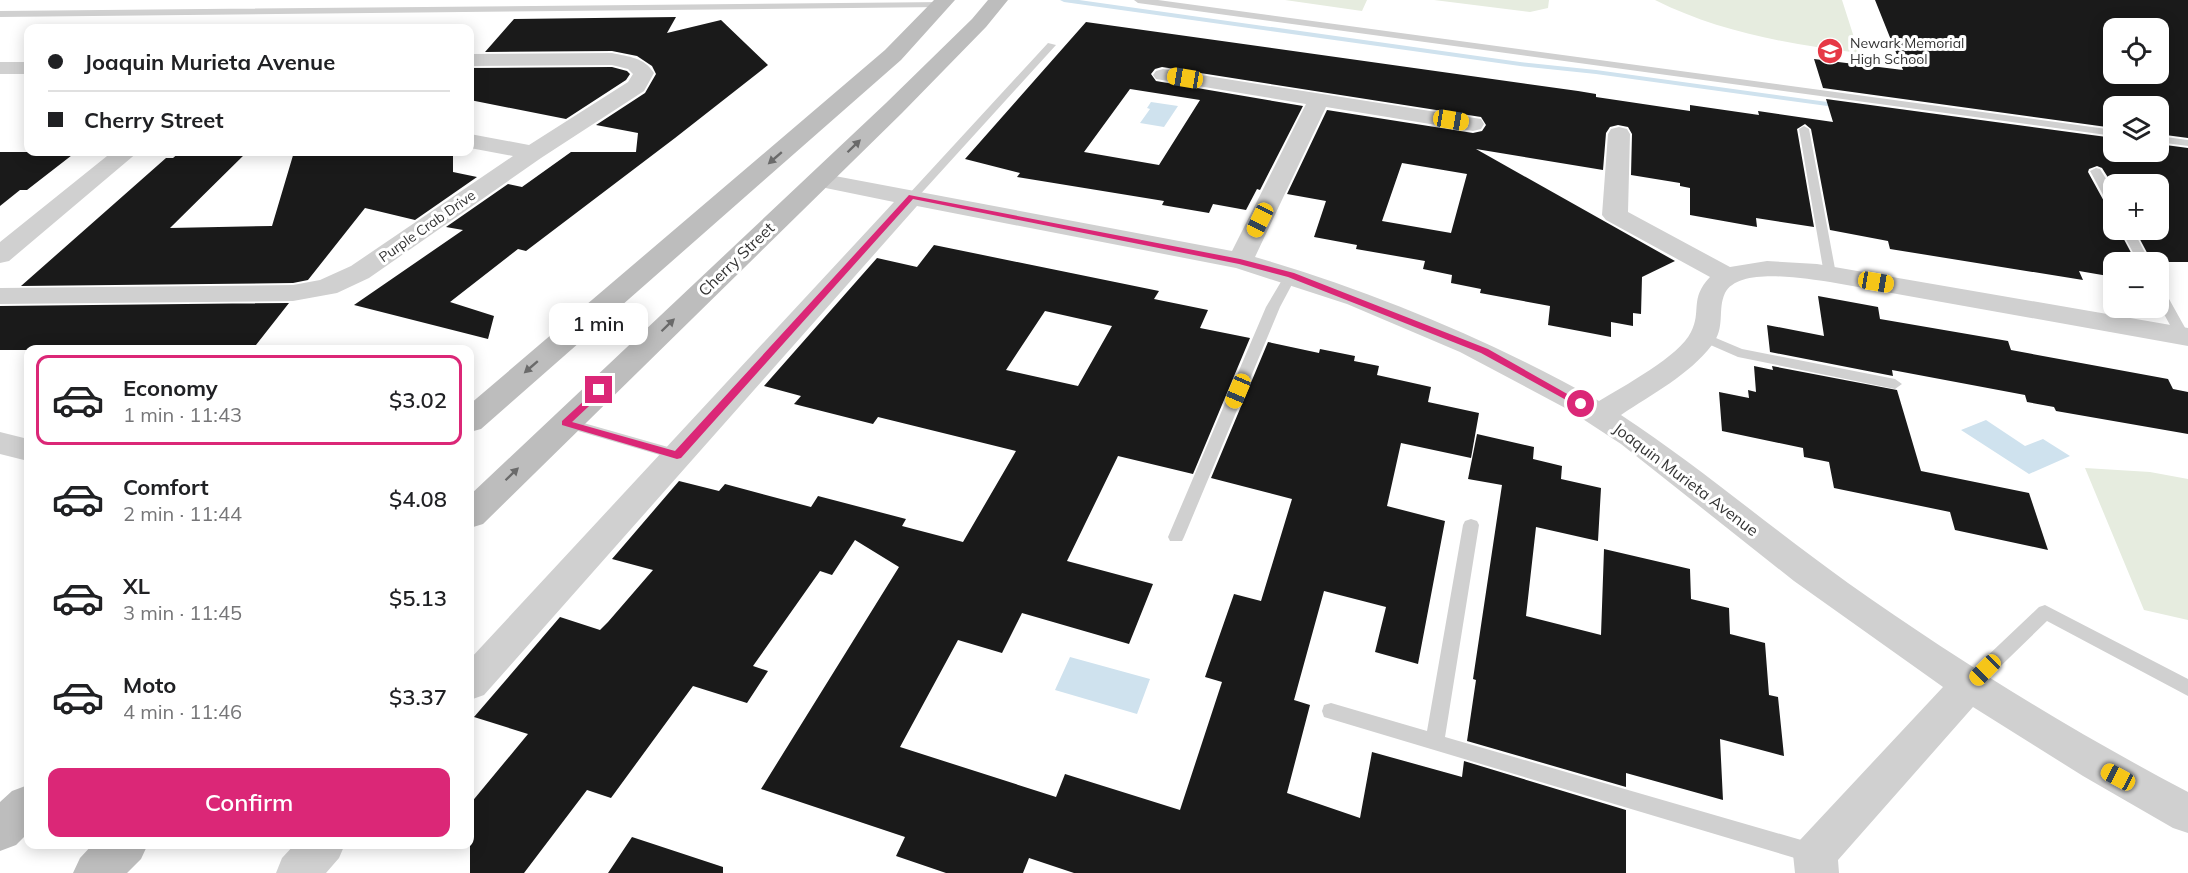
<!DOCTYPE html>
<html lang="en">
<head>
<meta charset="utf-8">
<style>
  :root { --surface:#fff; --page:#f6f6f6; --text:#202124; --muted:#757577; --line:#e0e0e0; --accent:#db2777 }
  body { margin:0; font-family:Mulish,sans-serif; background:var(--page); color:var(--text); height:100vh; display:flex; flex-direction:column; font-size:22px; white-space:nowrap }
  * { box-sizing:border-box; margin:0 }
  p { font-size:20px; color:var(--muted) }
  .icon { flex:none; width:33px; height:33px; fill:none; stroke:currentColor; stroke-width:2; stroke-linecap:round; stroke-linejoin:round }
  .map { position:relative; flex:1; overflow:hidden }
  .sheet { position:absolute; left:24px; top:345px; width:450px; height:504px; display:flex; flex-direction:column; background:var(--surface); border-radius:12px; box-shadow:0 3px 15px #0003 }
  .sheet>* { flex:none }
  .banner { position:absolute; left:24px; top:24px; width:450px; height:132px; border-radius:12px; box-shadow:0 3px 15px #0003; display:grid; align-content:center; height:132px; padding:0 24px; background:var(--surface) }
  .controls { position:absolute; left:2103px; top:18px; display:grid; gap:12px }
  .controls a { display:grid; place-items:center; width:66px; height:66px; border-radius:12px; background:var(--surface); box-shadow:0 3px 15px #0003; font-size:30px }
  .end { position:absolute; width:27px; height:27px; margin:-14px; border:8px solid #db2777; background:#fff; box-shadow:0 0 0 3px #fff }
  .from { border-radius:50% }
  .bubble { position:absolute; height:42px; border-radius:12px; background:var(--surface); box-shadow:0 3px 15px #0003; font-size:20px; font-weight:600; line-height:42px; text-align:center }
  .car { position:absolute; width:18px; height:36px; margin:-18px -9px; border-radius:8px; box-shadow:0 0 4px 2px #0007; background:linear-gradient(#f5c518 24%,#345 0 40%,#f5c518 0 76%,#345 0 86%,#f5c518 0) }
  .banner b { display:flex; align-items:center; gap:21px; height:57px; font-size:22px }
  .banner b+b { border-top:2px solid var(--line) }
  .banner i { width:15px; height:15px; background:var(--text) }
  ul { padding:10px 0 0; list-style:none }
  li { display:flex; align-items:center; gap:18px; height:90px; margin:0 12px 9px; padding:0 12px; border:3px solid transparent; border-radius:12px }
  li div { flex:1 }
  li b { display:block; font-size:22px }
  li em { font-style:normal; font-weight:600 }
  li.active { border-color:var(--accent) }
  li>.icon { width:54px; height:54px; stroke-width:1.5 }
  .action { display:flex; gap:12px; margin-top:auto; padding:12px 24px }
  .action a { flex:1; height:69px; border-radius:12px; background:var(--accent); color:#fff; font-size:24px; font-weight:600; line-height:69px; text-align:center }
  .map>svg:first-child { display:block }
  .green { fill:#e6ecdf }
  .water { fill:#cfe2ee }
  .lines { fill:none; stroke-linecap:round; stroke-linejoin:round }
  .stream { fill:#cfe2ee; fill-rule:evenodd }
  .building { fill:#1a1a1a; fill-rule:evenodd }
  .lane { fill:#d0d0d0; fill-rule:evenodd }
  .street { fill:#d0d0d0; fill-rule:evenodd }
  .secondary { fill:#bdbdbd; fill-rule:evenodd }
  .oneway { fill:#6a6a6a }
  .route { fill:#db2777 }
  .labels { text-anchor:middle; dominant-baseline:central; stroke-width:6; stroke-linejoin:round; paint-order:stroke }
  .far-poi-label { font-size:14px; fill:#333; stroke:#fff; text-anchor:start }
  .far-street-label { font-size:14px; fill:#333; stroke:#fff }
  .street-label { font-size:16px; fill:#333; stroke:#fff }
</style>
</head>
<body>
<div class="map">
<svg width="2188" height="873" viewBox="0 0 2188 873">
  <rect width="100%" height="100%" fill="#fff"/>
  <path class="green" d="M1285,0H1367L1362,11Z
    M1434,0H1549L1548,8L1530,12Z
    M1655,0H1842L1859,53C1788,44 1719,32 1655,0Z
    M2085,468L2150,472L2188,479V620L2144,610Z"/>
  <path class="water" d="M1151,102L1178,106L1164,127L1140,123L1150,109L1147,108Z
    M1986,420L2025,446L2043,439L2070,456L2029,474L1961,430Z
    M1070,657L1150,679L1137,714L1055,690Z"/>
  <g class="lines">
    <path class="stream" d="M1060,0H1079L1520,62L1596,70L1842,104L1846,106L1842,108L1596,74L1520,66L1064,2Z"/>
  </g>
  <path class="building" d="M1875,0H2188V138L2158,134V106H2114V128L1823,88L1814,59L1903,70ZM2114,28H2158V74H2114Z
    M676,17L667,33L721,20L768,65L675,138L526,251L518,249L450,302L494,316L488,339L354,305L463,230L446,227L508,184L522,187L571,152H636L638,133L596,125L645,93L656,74L652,66L637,56L612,51L485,52L514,19Z
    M1086,22L1578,91L1596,94V97L1690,111V105L1759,115L1758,111L1833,122L1826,99L2114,138V152H2158V144L2188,148V262H2152L2135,230H2158V184H2114V187L2102,168L2097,166L2089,169L2088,172L2106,205L2114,209V230H2119L2136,262H2114V277L2079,271L2083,280L1890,249L1888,241L1830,230L1811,129L1805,124L1797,129L1814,227L1756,218L1757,227L1690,215V188L1680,186V183L1631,175L1632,134L1628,127L1618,125L1610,127L1606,133L1603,170L1476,149L1675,261L1642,277L1641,314L1633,313V326L1611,322V337L1548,325L1550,306L1480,293L1481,289L1451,283L1452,275L1423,269L1425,261L1356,249L1357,245L1314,237L1326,201L1287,194L1327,110L1473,133L1482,131L1486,125L1481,117L1162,67L1155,69L1151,74L1156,81L1303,106L1260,190L1257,189L1246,210L1213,204L1209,213L1162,205L1164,201L1017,177L1020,173L965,159ZM1130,89L1200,100L1159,165L1084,152ZM1402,163L1467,174L1451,233L1382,221Z
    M612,67L627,71L630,74L626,80L566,119L470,100V68Z
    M0,152H76L27,190H20L0,206Z
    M180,152H247L170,228L272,226L294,152H453V172L477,177L415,220L365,208L308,280L293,283L21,286L166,158H173Z
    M934,245L1159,291L1154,299L1208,310L1200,328L1250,338L1193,474L1118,456L1067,561L1153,584L1129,644L1022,613L1002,653L958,640L900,747L1056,797L1065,774L1180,810L1222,682L1205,677L1234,594L1261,601L1292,499L1211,478L1268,342L1319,353L1320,349L1355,356L1354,361L1379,366L1377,375L1431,387L1428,402L1479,413L1471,458L1401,443L1387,506L1445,521L1418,664L1375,652L1386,607L1324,591L1294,700L1310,705L1287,793L1360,818L1372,752L1462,777L1464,761L1626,810V873H1074L1029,858L1023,873H946L896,856L905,837L761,789L899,567L855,540L832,575L820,571L753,666L768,671L747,703L693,686L611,798L587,790L524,873H470V804L528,734L474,717L560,617L600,630L608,622L653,570L612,559L679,481L719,491L725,484L811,507L818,496L906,519L902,526L963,542L1016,451L878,417L873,424L794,404L801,396L764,386L877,258L917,267ZM1045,311L1112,326L1078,386L1006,370Z
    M1818,296L1878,307L1880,319L2008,341L2011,350L2168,379L2173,389L2188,392V434L2056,411L2054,407L2027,402L2025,395L1892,370L1893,376L1770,352L1767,325L1824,336Z
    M289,303L252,350H0V306Z
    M1754,366L1773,370L1772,366L1897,390L1921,471L2029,493L2048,550L1955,530L1950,512L1834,488L1829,462L1804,457L1803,448L1722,431L1719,392L1749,398L1748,390L1756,392Z
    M1477,434L1534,447L1533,459L1562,466L1561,479L1601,488L1598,541L1536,527L1526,616L1601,635L1604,549L1690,569L1691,599L1729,608L1730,634L1765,643L1769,695L1778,697L1784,756L1720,739L1723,800L1626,773V787L1467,741L1476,680L1473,679L1502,485L1468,479Z
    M632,837L723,867V873H608Z"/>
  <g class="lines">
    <path class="lane" d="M1134,0H1158L2114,130V136L1138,3Z
      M945,2V6L942,7L0,17V11Z
      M1048,43L1056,45L916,199H908V195Z
      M1804,126L1809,129L1836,274L1830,278L1824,274L1799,129Z
      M2158,136L2188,140V146L2158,142Z
      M2096,168L2100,169L2114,192V207L2108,204L2090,171Z
      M2121,230H2133L2150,262H2138Z
      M1291,271L1297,275L1280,307L1184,537L1182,541H1170L1168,537L1266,307L1285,275Z
      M2158,286L2164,290L2188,333V339L2183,340L2176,336L2158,303Z
      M1704,333L1742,349L1895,379L1902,384L1895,389L1738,357L1699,340L1697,337L1699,334Z
      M566,418L682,451L685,455L677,460L561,426L559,423L561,420Z
      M1471,519L1477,521L1479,525L1445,737L1815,844L1822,847L1825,854L1822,861L1815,864L1324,717L1322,711L1324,705L1331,703L1427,731L1463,525L1465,521Z
      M2045,605L2188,679V696L2047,621L1977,689L1970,692L1963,689L1961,684L1963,679L2039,607Z"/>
    <path class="street" d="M612,53C629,57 644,57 654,73L644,91L541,158L369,278L337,293L293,301L0,304V288L293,285L320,280L351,266L513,156L470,148V134L529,145L628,82L633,74L628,69L612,65L470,66V54Z
      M0,62H28V74H0Z
      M1163,69L1481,119L1484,124L1481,129L1473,131L1326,107L1255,257C1375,292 1490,340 1599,401C1622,387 1680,356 1691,332C1702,311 1689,299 1710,277L1606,220L1602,215L1608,134L1611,129L1619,127L1627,129L1630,134L1628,212L1730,267L1767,261L1817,264L2188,328V346L1830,282C1806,279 1739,266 1725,293C1717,310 1726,327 1712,345C1689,375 1652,394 1621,415C1700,467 1771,528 1848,583C1957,660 2070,730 2188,792V833L2173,828L2083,776L1973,707L1838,860L1839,873H1795L1793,854L1800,840L1943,687L1794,581L1621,444L1569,410L1460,352L1347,304L1236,268L917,206L484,695L470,700V659L894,202L811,185L807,180L811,175L819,173L1232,251L1306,104L1156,79L1153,75L1156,71Z
      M112,152H138L9,261L0,263V242Z
      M0,432L28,439V461L0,454Z
      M295,844H345L339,858L326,873H276L282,858Z"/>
    <path class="secondary" d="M934,0H955L901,60L481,429L470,432V404L885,50Z
      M988,0H1008L986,27L902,113L483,524L470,528V495L886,103L972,19Z
      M28,785V833L16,845L0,851V802L12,791Z
      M93,844H148L141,859L127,873H73L80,858Z"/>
  </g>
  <defs><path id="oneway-solid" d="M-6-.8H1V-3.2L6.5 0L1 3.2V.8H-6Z" transform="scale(1.5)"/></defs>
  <g class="oneway">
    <use href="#oneway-solid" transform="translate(854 146) rotate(-44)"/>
    <use href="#oneway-solid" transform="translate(775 158) rotate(139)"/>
    <use href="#oneway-solid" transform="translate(668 325) rotate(-44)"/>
    <use href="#oneway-solid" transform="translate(531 367) rotate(139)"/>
    <use href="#oneway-solid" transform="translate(512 474) rotate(-44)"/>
  </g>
  <path class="route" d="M909,195L1240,259L1294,273L1488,349L1585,404L1577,406L1481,353L1288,277L1239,264L913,199L681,458L677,459L562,425V421L599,387L604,390L603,393L572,422L675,451Z"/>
  <defs>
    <g id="school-disc" transform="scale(1.35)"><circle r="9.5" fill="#e63946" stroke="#fff"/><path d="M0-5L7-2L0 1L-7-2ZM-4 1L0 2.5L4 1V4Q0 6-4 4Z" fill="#fff"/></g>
  </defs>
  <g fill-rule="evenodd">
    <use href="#school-disc" x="1830" y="51"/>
  </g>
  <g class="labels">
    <g class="far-poi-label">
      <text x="1850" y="43">Newark Memorial<tspan x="1850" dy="16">High School</tspan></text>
    </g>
    <g class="far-street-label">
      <text transform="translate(427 226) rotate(-35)">Purple Crab Drive</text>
    </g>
    <g class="street-label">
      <text transform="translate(736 259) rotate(-44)">Cherry Street</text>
      <text transform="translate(1686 479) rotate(37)">Joaquin Murieta Avenue</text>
    </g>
  </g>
</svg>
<div class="controls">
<a><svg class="icon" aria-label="locate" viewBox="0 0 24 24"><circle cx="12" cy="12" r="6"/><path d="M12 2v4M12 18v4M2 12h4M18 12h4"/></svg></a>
<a><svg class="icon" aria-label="layers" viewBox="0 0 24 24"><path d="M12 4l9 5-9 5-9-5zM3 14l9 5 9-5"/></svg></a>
<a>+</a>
<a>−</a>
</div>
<i class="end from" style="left:1581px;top:404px"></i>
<i class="end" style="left:599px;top:390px"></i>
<div class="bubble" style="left:549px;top:303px;width:99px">1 min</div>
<i class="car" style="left:1185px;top:78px;rotate:279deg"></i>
<i class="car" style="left:1451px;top:120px;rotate:99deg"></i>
<i class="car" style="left:1260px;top:220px;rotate:206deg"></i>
<i class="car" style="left:1876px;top:282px;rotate:100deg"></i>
<i class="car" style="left:1238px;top:391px;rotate:203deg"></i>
<i class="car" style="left:1985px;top:670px;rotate:225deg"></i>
<i class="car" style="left:2118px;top:777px;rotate:298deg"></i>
<div class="banner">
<b><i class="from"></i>Joaquin Murieta Avenue</b>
<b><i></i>Cherry Street</b>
</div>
<section class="sheet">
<ul>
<li class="active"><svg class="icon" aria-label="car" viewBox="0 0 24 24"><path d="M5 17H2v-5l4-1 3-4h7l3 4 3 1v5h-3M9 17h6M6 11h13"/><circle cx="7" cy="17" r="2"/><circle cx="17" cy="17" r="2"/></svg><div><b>Economy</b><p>1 min · 11:43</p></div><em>$3.02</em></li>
<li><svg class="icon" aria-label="car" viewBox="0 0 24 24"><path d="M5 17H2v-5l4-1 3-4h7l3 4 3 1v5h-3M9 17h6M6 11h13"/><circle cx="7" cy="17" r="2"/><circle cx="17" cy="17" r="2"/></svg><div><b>Comfort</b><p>2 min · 11:44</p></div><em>$4.08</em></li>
<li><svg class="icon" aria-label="car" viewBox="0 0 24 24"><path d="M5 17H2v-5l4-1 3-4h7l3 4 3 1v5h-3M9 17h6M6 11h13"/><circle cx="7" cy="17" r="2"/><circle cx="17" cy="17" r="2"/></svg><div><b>XL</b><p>3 min · 11:45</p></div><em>$5.13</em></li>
<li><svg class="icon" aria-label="car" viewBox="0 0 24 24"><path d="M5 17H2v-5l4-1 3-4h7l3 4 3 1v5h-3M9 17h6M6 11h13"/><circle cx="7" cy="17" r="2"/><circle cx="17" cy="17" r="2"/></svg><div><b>Moto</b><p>4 min · 11:46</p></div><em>$3.37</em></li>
</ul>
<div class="action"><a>Confirm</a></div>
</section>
</div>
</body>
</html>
